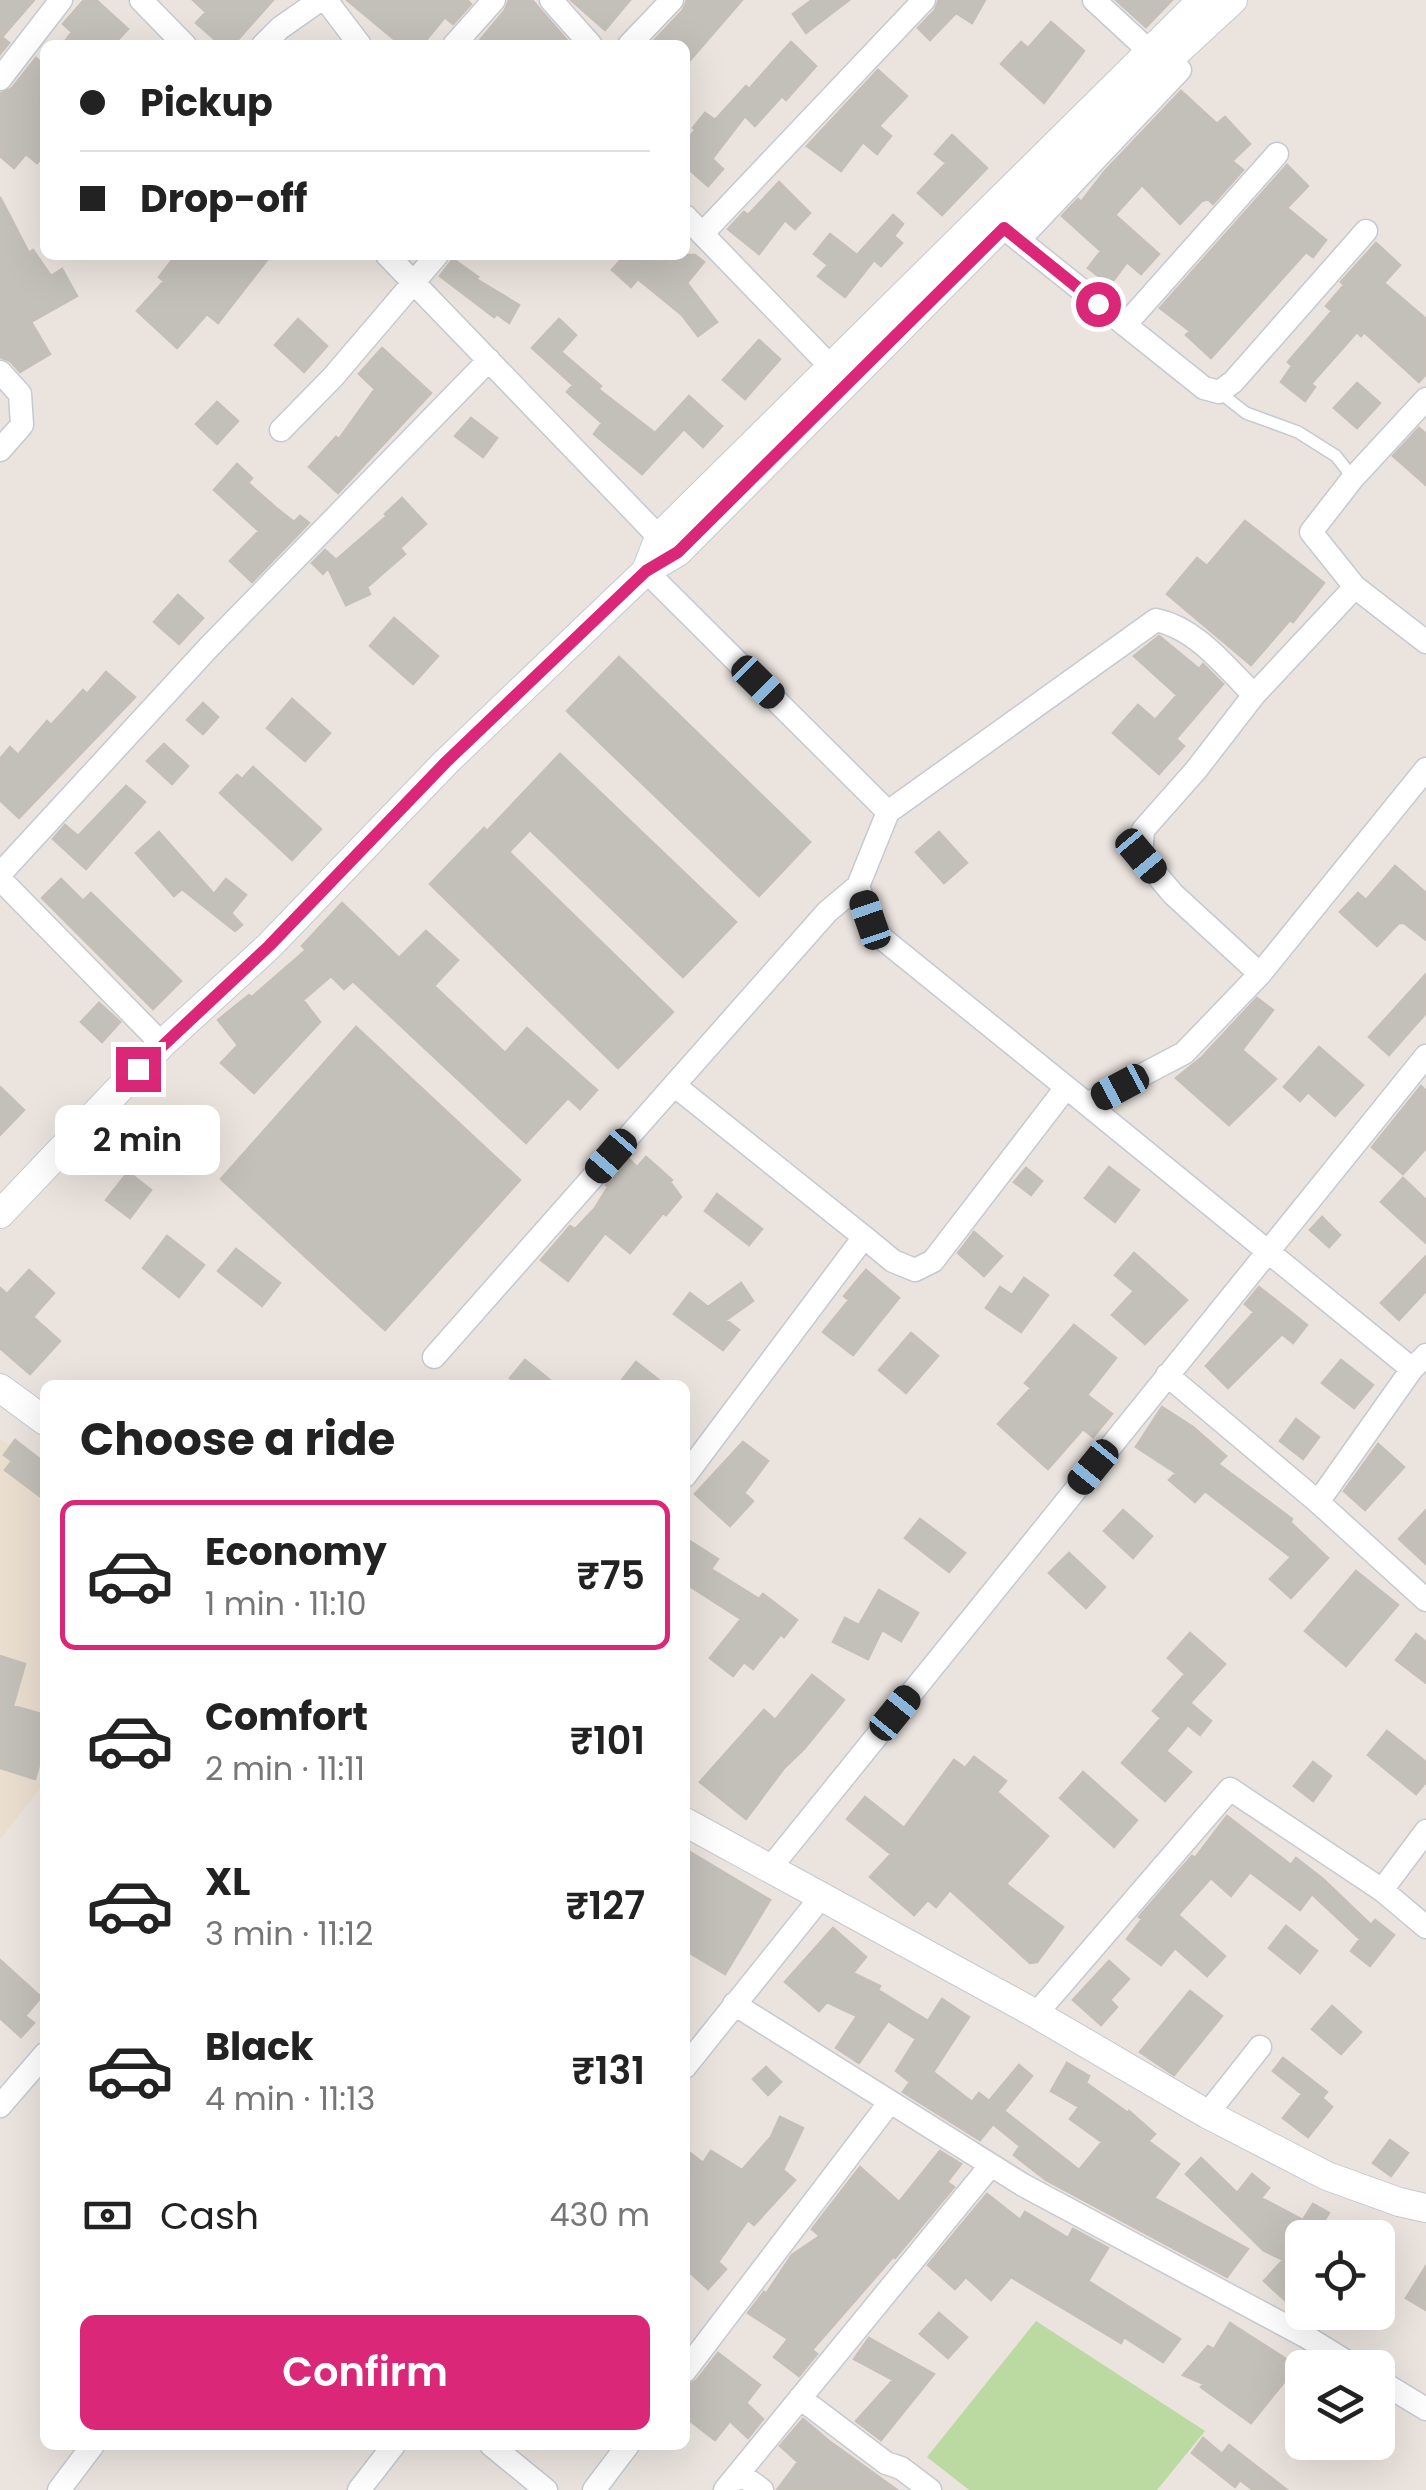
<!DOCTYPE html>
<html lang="en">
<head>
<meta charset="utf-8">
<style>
  :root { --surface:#fff; --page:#f6f6f6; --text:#222; --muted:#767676; --line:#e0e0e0; --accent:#db2777 }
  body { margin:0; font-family:Poppins,sans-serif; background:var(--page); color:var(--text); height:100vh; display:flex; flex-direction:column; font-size:38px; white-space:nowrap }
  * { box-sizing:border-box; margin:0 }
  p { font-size:32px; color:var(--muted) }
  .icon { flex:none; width:55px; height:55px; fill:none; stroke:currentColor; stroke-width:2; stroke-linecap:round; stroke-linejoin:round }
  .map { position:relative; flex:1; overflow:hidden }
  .details { position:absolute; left:40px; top:1380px; width:650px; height:1070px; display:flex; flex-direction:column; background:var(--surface); border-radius:15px; box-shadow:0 10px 40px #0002 }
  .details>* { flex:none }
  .guide { position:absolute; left:40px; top:40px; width:650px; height:220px; border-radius:15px; box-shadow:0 10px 40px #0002; display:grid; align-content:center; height:220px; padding:0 40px; background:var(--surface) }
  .tools { position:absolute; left:1285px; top:2220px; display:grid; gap:20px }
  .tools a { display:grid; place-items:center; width:110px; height:110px; border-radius:15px; background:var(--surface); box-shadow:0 10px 40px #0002; font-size:50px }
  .end { position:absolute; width:45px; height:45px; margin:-22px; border:12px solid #db2777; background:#fff; box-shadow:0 0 0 5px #fff }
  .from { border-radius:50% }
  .bubble { position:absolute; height:70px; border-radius:15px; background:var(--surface); box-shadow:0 10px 40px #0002; font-size:32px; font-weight:600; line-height:70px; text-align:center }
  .car { position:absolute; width:30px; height:60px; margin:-30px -15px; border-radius:12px; box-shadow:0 0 8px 2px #0007; background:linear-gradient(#222 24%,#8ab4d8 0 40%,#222 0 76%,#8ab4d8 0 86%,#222 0) }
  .guide b { display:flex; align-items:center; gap:35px; height:95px; font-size:38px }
  .guide b+b { border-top:2px solid var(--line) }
  .guide i { width:25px; height:25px; background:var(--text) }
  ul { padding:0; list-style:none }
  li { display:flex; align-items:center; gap:30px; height:150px; margin:0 20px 15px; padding:0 20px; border:5px solid transparent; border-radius:15px }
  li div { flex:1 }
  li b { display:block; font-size:38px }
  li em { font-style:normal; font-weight:600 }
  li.active { border-color:var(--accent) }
  li>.icon { width:90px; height:90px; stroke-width:1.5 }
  h2 { padding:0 40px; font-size:45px; line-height:120px }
  .pay { display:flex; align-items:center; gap:25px; height:110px; padding:0 40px; font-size:38px }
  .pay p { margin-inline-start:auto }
  .cta { display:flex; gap:20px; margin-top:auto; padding:20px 40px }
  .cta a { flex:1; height:115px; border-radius:15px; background:var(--accent); color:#fff; font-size:40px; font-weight:600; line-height:115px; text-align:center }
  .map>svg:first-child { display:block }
  .education { fill:#eadecf }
  .green { fill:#bbdaa1 }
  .building { fill:#c3bfb9; stroke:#c5bfb8; stroke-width:2.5 }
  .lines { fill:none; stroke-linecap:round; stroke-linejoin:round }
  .service-casing { stroke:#c5c9d2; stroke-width:14 }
  .minor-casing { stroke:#c5c9d2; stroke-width:25 }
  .tertiary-casing { stroke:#c5c9d2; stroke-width:30 }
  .service { stroke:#fff; stroke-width:11 }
  .minor { stroke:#fff; stroke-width:22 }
  .tertiary { stroke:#fff; stroke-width:28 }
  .route { stroke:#db2777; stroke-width:12 }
</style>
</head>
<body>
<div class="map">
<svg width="1426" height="2490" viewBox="0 0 1426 2490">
  <rect width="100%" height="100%" fill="#eae3de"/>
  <path class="education" d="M0,1439L45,1468V1782L0,1839Z"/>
  <path class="green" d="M1036,2321L1205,2431L1157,2490H969L927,2457Z"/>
  <path class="building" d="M0,0H34L2,37L9,43L0,54Z
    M84,0H96L128,29L113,45H62L72,32L63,24Z
    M193,0H273L233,45H221L196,23L206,12Z
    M347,0H467L471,4L453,24L445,17L422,45H401Z
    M509,0H532L571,45H476L505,10Z
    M571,0H630L605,30Z
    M687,0H742L685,66V45H650L683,10Z
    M812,0H849L806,33L793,14Z
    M939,0H985L972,23L956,13L930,40L918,28L935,10Z
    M1116,0H1172L1146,27Z
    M1051,22L1084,51L1044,103L1001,64L1021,42L1028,48Z
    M791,42L816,66L786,100L782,96L755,126L745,116L712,159L723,169L708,186L685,166V142L695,130L693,128L705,113L715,120L746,86L749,89Z
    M36,58L45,66V154L37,163L26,154L14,168L0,156V94L12,88Z
    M878,70L907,96L879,126L891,136L877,154L863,142L841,171L807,146Z
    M1181,91L1217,124L1225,117L1250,144L1232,161L1243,170L1213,204L1208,199L1202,201L1180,224L1142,185L1115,215L1159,254L1141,274L1127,262L1110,285L1088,268L1101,251L1062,216L1078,199L1081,202L1105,171Z
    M952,135L987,168L942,215L918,193L946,163L935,154Z
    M1287,165L1308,186L1287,208L1326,240L1313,257L1306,252L1211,358L1186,335L1190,331L1160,308Z
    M779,182L810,213L795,229L785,220L759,254L728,229L744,212L748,215Z
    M0,197L29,253L33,250L51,276L62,269L77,296L31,322L50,354L20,372L10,361L0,357Z
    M893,215L903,224L894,236L902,243L881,266L874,260L845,297L818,276L828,265L814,254L830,234L857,255Z
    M1376,243L1400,265L1384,283L1426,319V374L1419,382L1364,332L1361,336L1357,332L1311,384L1315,387L1305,401L1281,382L1292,366L1288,362L1332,311L1326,306L1344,285L1341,282Z
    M176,255H271L218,323L207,314L177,348L137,311L164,281L159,277Z
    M625,255H695L704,262L687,283L717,322L698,336L682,315L638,279L631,287L612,270Z
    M453,259L478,277L476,279L519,305L509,323L497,314L494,317L440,276Z
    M298,319L327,346L304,372L275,345Z
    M559,319L576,335L561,352L601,386L598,389L655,433L689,396L722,426L703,447L684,429L642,474L594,434L602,423L567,392L573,385L532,348Z
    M759,340L780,359L745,399L723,380Z
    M382,348L431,393L338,493L309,467L336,437L339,439L375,389L359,374Z
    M1357,383L1380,403L1357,428L1334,408Z
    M217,402L238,421L217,444L196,424Z
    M471,418L497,438L483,457L455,436Z
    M1419,428L1426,434V485L1393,456Z
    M237,464L252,478L248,483L275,507L294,522L300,516L309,523L252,582L230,561L259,531L214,490Z
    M402,498L426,524L400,548L405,554L367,587L370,594L346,605L328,568L323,574L312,563L325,550L336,560L387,516L385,514Z
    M1245,521L1324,583L1293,622L1290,620L1251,665L1167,594L1197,558L1207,566Z
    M178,595L203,618L179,644L154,622Z
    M394,618L438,656L413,684L370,646Z
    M1159,636L1199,669L1203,664L1223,684L1176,739L1184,746L1159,774L1113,733L1138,705L1155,720L1177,695L1134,656Z
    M619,657L810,842L759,896L567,711Z
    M106,672L135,697L19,818L0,800V759L10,747L18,755L47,721L51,725L83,690L87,694Z
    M292,699L330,733L305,761L267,728Z
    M203,703L218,717L203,734L187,720Z
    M164,744L188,766L172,784L147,761Z
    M560,754L736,922L683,977L530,830L509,852L673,1012L618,1068L430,884L484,828L487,831Z
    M253,767L321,829L292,860L220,793L237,775L242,779Z
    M126,786L145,802L86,869L53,839L65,825L78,836Z
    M159,832L214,894L226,879L246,895L231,913L242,925L235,931L182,889L174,896L136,853Z
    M939,832L967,863L944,883L916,852Z
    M1395,866L1426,893V940L1404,923H1399L1377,946L1340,912L1358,893L1366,900Z
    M61,879L83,901L91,893L181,981L153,1009L42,898Z
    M342,903L399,958L426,931L458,960L434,986L505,1053L527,1028L597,1090L580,1109L568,1098L526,1143L353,981L344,989L331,976L303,1000L320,1022L254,1093L221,1063L238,1045L218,1020L249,995L252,997L306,950L302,946Z
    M1426,974V1013L1389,1055L1369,1037Z
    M1257,998L1273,1010L1242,1050L1276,1079L1229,1125L1176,1078L1201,1058Z
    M99,1003L120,1022L102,1042L81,1022Z
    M356,1027L520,1180L385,1330L221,1179Z
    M1319,1047L1363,1085L1335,1116L1308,1092L1300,1101L1284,1087Z
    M1421,1086L1426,1091V1148L1403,1174L1372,1147Z
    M0,1087L24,1110L0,1135Z
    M175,1125L195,1141L178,1162L158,1146Z
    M646,1157L672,1180L670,1182L681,1197L666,1215L663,1213L630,1253L605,1233L568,1281L541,1260L570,1226L575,1229L595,1208L608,1187L606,1185L629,1159L637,1167Z
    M1109,1167L1139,1190L1115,1222L1085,1198Z
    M1026,1168L1042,1181L1031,1195L1014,1182Z
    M128,1172L151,1190L130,1218L106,1200Z
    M1403,1178L1426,1200V1243L1381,1202Z
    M717,1194L762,1229L749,1245L705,1211Z
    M1322,1217L1340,1235L1329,1247L1310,1230Z
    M974,1232L1002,1256L984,1276L958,1253Z
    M167,1236L204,1265L179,1297L143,1268Z
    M236,1249L280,1283L262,1306L218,1271Z
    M1134,1253L1187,1300L1145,1344L1112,1315L1134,1291L1115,1275Z
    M1426,1256V1291L1399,1320L1381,1303Z
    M29,1270L54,1293L33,1317L60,1341L30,1374L0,1348V1288L7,1294Z
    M866,1270L899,1298L853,1355L823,1332L849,1300L844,1296Z
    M1024,1278L1048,1295L1021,1332L986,1308L1000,1287L1012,1295Z
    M741,1283L753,1301L726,1320L739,1330L723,1350L674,1314L690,1293L708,1307Z
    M1259,1287L1307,1325L1293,1343L1282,1334L1228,1388L1206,1366L1254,1312L1245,1304Z
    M1074,1325L1116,1358L1087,1395L1112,1414L1093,1437L1083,1429L1048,1469L998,1424L1031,1388L1025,1383Z
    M911,1333L938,1356L906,1393L879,1370Z
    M525,1360L556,1385H519L510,1378Z
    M1341,1360L1373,1385L1354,1408L1322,1383Z
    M636,1362L665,1385H618Z
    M1162,1407L1193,1427L1226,1456L1218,1464L1292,1519L1290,1522L1328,1558L1291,1598L1270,1579L1291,1557L1205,1491L1195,1502L1169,1480L1176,1473L1136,1447Z
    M1296,1419L1319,1437L1303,1459L1280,1441Z
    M15,1440L45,1463V1500L5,1470L12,1461L4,1455Z
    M743,1442L768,1461L744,1493L753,1501L730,1526L695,1494Z
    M1378,1444L1404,1467L1365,1510L1344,1491Z
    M1123,1510L1152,1536L1133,1558L1104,1531Z
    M1426,1510V1564L1399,1539Z
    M920,1519L965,1553L949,1572L905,1538Z
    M685,1538L718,1559L711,1569L759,1599L763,1594L797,1620L784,1637L781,1634L753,1669L744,1662L733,1676L710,1658L741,1619L685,1583Z
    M1069,1553L1105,1587L1086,1608L1049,1573Z
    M1356,1571L1398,1605L1346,1666L1305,1631Z
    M879,1590L918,1613L901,1641L882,1630L868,1659L833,1642L845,1618L859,1625Z
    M1190,1633L1225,1664L1190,1703L1211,1721L1200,1735L1188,1725L1166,1751L1191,1772L1165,1801L1122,1763L1161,1718L1153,1711L1185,1674L1168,1658Z
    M1416,1634L1426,1642V1683L1396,1660Z
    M0,1656L25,1664L13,1706L45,1715V1744L35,1779L0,1768Z
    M812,1675L844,1700L804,1749L784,1768L746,1819L700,1782L764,1710L775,1720Z
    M1387,1731L1426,1762V1782L1416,1794L1368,1755Z
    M974,1757L1006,1781L997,1792L1048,1836L1006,1884L1063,1927L1037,1962L1030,1963L950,1890L936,1907L928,1900L914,1915L870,1877L891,1854L847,1819L865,1797L904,1828L954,1760L965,1768Z
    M1313,1762L1331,1776L1313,1801L1294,1786Z
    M1083,1772L1137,1820L1114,1847L1060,1798Z
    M1227,1816L1291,1865L1296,1858L1323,1879L1371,1925L1375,1920L1394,1935L1370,1966L1351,1951L1360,1939L1312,1894L1300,1910L1250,1872L1231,1896L1211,1878L1178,1915L1225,1956L1207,1976L1175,1948L1161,1965L1127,1939L1142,1919L1139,1917L1192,1856L1195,1858Z
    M685,1849L770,1900L725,1974L685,1950Z
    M1286,1926L1317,1951L1300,1973L1269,1948Z
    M833,1928L866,1957L853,1973L880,1986L878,1990L928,2021L942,1999L969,2017L933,2072L972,2102L979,2093L989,2101L1019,2065L1032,2076L1004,2111L1079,2170L1102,2142L1070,2119L1079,2107L1051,2091L1067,2063L1089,2076L1086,2083L1128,2113L1129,2111L1155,2134L1148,2141L1179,2164L1154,2198L1248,2249L1227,2277L1046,2180L1014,2155L1020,2146L993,2124L980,2140L903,2092L910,2082L896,2071L916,2039L888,2021L859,2063L836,2048L857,2016L827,2002L819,2011L785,1982Z
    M0,1960L41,1997L25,2016L34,2023L21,2037L0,2018Z
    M1109,1961L1129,1979L1110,2000L1117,2007L1101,2025L1073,2000Z
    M1190,1991L1222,2016L1174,2075L1140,2052Z
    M1332,2006L1361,2032L1341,2054L1312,2029Z
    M1283,2058L1327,2092L1322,2098L1332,2107L1308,2137L1283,2118L1302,2094L1273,2071Z
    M766,2067L781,2082L768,2095L753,2079Z
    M780,2117L803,2128L783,2170L795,2180L754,2225L748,2220L718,2262L726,2269L708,2289L685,2268V2149L703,2163L711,2151L742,2170L771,2137Z
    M1390,2140L1408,2153L1391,2176L1373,2163Z
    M940,2151L961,2164L947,2182L954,2187L895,2258L893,2257L812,2350L817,2354L799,2376L774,2357L788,2339L748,2313L764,2292L766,2294L792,2255L820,2236L812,2229L860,2167L899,2202Z
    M1201,2158L1237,2193L1252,2174L1269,2188L1261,2198L1303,2220L1313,2204L1329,2213L1322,2224L1342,2238H1302V2283L1286,2301L1264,2281L1283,2260L1263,2250L1186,2174Z
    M987,2194L1020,2220L1025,2212L1068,2238L1073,2229L1108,2248L1088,2281L1180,2339L1163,2362L1124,2337L1121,2343L1011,2277L991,2300L966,2277L955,2289L928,2265Z
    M1426,2266V2310L1406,2298Z
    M939,2313L967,2337L948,2358L920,2334Z
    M1230,2323L1297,2366L1251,2423L1201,2387L1204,2384L1183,2375L1208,2346L1214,2349Z
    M869,2338L934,2374L881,2440L856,2421L893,2380L854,2359Z
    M718,2353L760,2385L746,2403L763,2419L748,2438L730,2421L715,2440L685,2417V2387L697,2380Z
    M803,2419L829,2441L897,2490H777L798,2462L780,2446Z
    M1203,2438L1222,2454L1229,2445L1287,2490H1253L1240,2480L1235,2487L1192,2453Z"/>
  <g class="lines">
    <g class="service-casing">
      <path id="service" d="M1219,392L1246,413L1298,432L1336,456L1353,478"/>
    </g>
    <g class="minor-casing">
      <path id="minor" d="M141,0L185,45
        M326,0L360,45
        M551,0L591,45
        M1094,0L1148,50
        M263,45L280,28L320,0
        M454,45L494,0
        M629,45L672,0
        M0,79L61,0
        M685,216L831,367
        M989,216L1204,388L1219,392L1233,382L1366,231
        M703,233L924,0
        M1019,240L1180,70
        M387,255L659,537
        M1125,325L1277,154
        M0,372L20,394L22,425L0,450
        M1426,399L1353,478L1311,532L1355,587L1426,642
        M281,430L333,377L437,255
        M646,571L888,812L858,886L870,920L883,939L1087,1104
        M1254,695L1355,587
        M1426,769L1260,974L1184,1053L1087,1104L1412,1369L1426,1355
        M888,812L1156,620C1196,628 1226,667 1254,695L1196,770L1143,830L1141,856L1173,894L1260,974
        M0,874L209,647L489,360
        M0,879L162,1044
        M674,1085L864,1237
        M434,1357L827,912L858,886
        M1167,1375L1318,1502L1426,1600
        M685,1476L864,1237L893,1261L915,1270L933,1261L1065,1089
        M1318,1502L1412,1369
        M771,1867L1426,1056
        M1382,1890L1426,1831
        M734,2004L1023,2185L1305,2336L1357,2368
        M1036,2014L1230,1789L1382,1890L1426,1927
        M685,2067L822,1896
        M0,2106L45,2054
        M1207,2114L1260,2047
        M685,2371L890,2102
        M1378,2380L1426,2409
        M800,2398L886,2463L901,2468L930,2490
        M491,2445L546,2490
        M739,2473L762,2490
        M59,2490L93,2445
        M359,2490L394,2445
        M594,2490L628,2445
        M725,2490L991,2165"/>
    </g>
    <g class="tertiary-casing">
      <path id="tertiary" d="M646,571L678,552L1156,71L1233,0
        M0,1214L162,1044L269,946L446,762L646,571L659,537L1202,0
        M0,1388L45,1421
        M685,1822L1036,2014L1207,2114L1327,2176L1399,2202L1426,2208"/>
    </g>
    <use href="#service" class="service"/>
    <use href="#minor" class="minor"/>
    <use href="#tertiary" class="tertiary"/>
  </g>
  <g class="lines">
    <path class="route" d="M138,1069L269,946L446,762L646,571L678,552L1004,228L1098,304"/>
  </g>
</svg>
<div class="tools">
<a><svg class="icon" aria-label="locate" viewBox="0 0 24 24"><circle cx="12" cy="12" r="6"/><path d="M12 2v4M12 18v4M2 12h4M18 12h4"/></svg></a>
<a><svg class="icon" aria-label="layers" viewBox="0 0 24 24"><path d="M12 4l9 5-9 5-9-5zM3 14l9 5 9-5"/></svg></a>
</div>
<i class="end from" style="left:1098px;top:304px"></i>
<i class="end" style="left:138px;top:1069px"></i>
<div class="bubble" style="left:55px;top:1105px;width:165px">2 min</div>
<i class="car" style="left:758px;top:682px;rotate:135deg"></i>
<i class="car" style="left:1141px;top:856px;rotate:140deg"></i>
<i class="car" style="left:870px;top:920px;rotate:341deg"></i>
<i class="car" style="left:1120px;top:1087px;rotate:242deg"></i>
<i class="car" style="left:611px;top:1156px;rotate:221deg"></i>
<i class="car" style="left:1093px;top:1467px;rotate:219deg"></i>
<i class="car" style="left:895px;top:1713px;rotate:39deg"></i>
<div class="guide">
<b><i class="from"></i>Pickup</b>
<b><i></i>Drop-off</b>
</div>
<section class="details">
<h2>Choose a ride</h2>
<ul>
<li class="active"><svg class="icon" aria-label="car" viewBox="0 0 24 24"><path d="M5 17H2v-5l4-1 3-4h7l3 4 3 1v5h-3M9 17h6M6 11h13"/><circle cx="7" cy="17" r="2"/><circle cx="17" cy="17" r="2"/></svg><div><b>Economy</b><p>1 min · 11:10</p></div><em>₹75</em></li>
<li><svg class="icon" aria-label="car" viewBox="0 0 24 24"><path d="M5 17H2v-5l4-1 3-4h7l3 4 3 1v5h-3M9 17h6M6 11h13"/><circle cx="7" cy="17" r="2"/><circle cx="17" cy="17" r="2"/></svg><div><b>Comfort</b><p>2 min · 11:11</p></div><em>₹101</em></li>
<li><svg class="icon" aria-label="car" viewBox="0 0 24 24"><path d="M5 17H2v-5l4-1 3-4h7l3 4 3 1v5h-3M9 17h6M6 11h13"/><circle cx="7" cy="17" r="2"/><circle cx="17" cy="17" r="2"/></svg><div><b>XL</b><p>3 min · 11:12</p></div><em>₹127</em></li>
<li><svg class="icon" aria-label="car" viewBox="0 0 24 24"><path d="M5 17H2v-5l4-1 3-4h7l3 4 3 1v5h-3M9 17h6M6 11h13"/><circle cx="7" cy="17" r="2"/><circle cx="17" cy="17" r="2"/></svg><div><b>Black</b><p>4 min · 11:13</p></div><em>₹131</em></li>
</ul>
<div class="pay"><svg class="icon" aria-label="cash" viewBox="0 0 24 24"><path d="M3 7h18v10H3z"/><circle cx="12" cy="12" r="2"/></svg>Cash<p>430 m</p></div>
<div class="cta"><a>Confirm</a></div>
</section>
</div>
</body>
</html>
